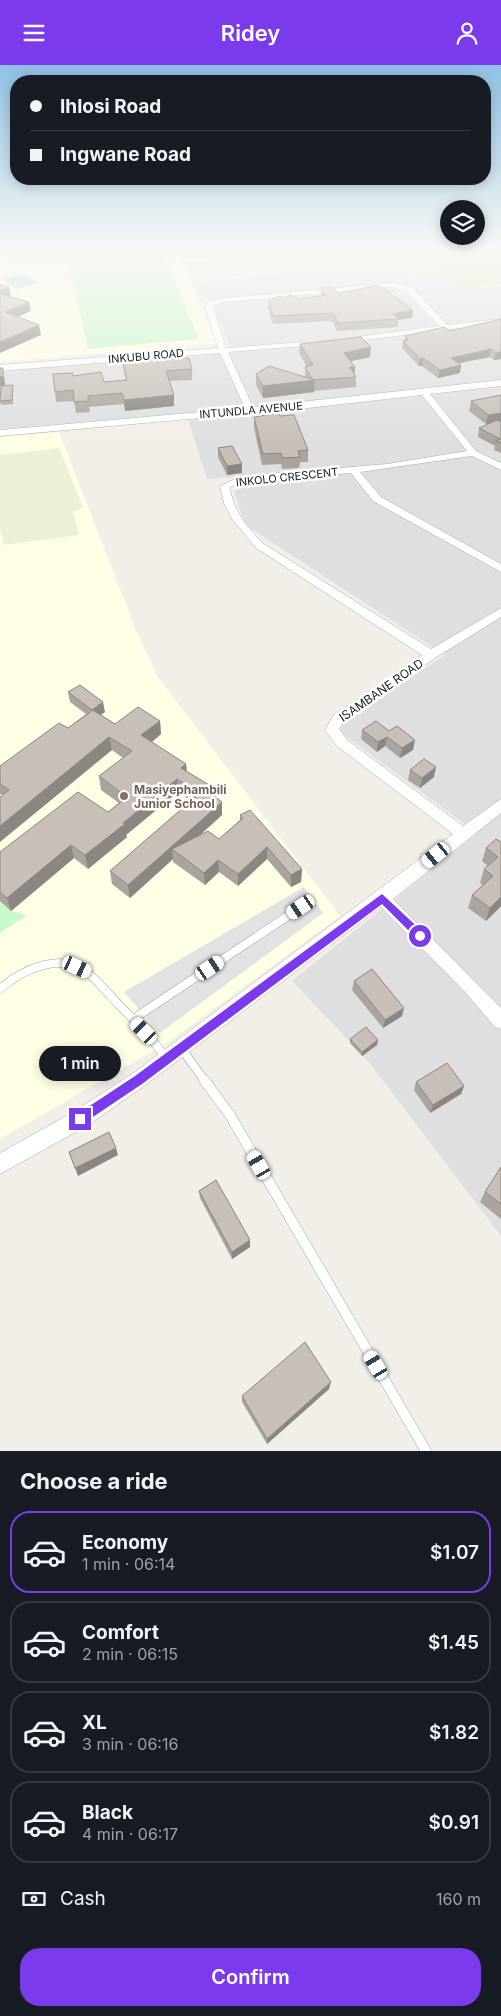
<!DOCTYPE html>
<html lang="en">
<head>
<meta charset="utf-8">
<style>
  :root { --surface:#171b24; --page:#242831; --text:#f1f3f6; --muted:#9ea1a6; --line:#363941; --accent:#7c3aed }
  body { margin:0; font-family:Inter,sans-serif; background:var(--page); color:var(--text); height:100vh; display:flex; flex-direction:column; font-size:19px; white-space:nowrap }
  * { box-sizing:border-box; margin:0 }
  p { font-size:16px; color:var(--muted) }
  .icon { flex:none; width:28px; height:28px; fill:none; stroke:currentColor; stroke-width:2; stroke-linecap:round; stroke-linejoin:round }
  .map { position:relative; height:1386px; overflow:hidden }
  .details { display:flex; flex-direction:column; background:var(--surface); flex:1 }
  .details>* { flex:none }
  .hud { position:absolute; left:10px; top:10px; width:481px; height:110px; border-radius:20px; box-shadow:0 2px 12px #0003; display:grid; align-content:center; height:110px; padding:0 20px; background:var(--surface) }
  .buttons { position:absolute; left:440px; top:135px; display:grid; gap:10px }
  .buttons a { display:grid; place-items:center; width:45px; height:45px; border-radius:50%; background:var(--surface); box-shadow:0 2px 12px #0003; font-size:25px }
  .end { position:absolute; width:22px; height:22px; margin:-11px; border:6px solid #7c3aed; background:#fff; box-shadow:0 0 0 2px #fff }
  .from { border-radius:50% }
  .bubble { position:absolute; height:35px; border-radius:18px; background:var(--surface); box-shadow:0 2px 12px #0003; font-size:16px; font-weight:600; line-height:35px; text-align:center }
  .car { position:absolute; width:15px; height:30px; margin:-15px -8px; border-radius:6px; box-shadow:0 0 4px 1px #0007; background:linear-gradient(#fff 24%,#345 0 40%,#fff 0 76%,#345 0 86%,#fff 0) }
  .hud b { display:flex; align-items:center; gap:18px; height:48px; font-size:19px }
  .hud b+b { border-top:1px solid var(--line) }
  .hud i { width:12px; height:12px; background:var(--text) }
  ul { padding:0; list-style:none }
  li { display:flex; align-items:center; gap:15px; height:82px; margin:0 10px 8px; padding:0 10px; border:2px solid var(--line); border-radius:20px }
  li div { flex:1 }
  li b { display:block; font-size:19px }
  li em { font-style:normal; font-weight:600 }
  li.current { border-color:var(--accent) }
  li>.icon { width:45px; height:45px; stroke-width:1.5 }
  h2 { padding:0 20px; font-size:22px; line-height:60px }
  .pay { display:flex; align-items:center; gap:12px; height:55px; padding:0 20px; font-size:19px }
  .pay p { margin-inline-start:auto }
  .action { display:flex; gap:10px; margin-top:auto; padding:10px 20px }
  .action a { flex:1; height:58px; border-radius:20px; background:var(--accent); color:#fff; font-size:20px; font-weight:600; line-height:58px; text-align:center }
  header { display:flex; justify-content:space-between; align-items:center; height:65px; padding:0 20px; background:var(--accent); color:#fff; font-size:22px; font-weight:600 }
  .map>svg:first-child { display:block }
  .residential { fill:#e0dfdf }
  .education { fill:#ffffe5 }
  .farmland { fill:#eef0d5 }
  .grass { fill:#cdebb0 }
  .park { fill:#c8facc }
  .parking { fill:#e2e2e2 }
  .water { fill:#aad3df }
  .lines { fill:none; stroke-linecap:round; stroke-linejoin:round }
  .lane-far1-casing { stroke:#a9a9a9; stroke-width:9 }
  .lane-casing { stroke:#a9a9a9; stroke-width:11 }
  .street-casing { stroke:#a9a9a9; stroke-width:1 }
  .lane-far1 { stroke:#fff; stroke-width:8 }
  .lane { stroke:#fff; stroke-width:10 }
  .street { fill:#fff; fill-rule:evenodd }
  .wall { fill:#aba49e }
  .shaded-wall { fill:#8b8681 }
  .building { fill:#c7bfb8; stroke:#8b8681 }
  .route { fill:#7c3aed }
  .education-dot { fill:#8d6e63; stroke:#fff; stroke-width:2 }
  .labels { text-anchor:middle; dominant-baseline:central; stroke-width:5; stroke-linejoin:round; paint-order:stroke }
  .far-street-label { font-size:11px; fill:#222; stroke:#fff }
  .street-label { font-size:12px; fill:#222; stroke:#fff }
  .education-label { font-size:12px; font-weight:bold; fill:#785e54; stroke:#fff; text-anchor:start }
</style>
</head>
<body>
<header><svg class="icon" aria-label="menu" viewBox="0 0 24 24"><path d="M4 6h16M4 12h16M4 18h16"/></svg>Ridey<svg class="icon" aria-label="person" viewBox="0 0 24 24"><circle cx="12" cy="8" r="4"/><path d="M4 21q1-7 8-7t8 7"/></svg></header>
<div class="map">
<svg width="501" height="1386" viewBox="0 0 501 1386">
  <rect width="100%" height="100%" fill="#f2efe9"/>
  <path class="residential" d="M284,183H416L469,199L411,207L405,212L448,208L469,225L501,221V1171L368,996L292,916L477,768L340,667L343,656L445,590L245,460L234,427L246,417L244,411L207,414L186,348L0,364V305L233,288L209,233L195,234L191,219L309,206Z"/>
  <path class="education" d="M0,183H178L218,279L0,297Z
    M59,367L135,563L157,611L340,851L167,978L0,1074V372Z"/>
  <path class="farmland" d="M59,383L83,442L73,447L79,470L4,480L0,463V390Z"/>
  <path class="grass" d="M179,183H283L287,186L184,194Z
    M430,183H501V218L466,223L449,208L416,211L442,203L469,199L427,187Z"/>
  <path class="park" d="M0,183H102L0,192Z
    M163,188L199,274L88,284L68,195Z
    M0,836L11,846L27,850L0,868Z"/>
  <path class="parking" d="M304,822L323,848L160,968L124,927Z"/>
  <path class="water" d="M22,209L38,218L17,224L2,214Z"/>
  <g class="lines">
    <g class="lane-far1-casing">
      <path id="lane-far1" d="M0,924C21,905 61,886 88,908C100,918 110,931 121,942C137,958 153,974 166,994
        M133,954L301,842
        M181,983L205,1016"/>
    </g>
    <g class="lane-casing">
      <path id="lane" d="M204,1015L230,1050L426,1386"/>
    </g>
    <g class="street-casing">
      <path id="street" d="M393,218L413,223L447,260L501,254V258L340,278V274H343L439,261L407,227L393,222L225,237L215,240L213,243L226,283L317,276L321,278L317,280L228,287L253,342L501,315V321L430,329L476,386L501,398V405L472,391L360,407L381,432L501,499V507L373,436L351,408L244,417L230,422C233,446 247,463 264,479L431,584L501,543V552L435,593L343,657L339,664L347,675L463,761L501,734V748L393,834L501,943V964L495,962L465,927L381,842L144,1021L87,1061L0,1109V1088L73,1047L132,1009L453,769L337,681L325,665L333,651L422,590L256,483L232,454L224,438L220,421L242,411L387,399L467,386L422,330L299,344L0,371V365L245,343L220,288L0,306V300L218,283L205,243L209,236L225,233Z"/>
    </g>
    <use href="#lane-far1" class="lane-far1"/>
    <use href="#lane" class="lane"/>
    <use href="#street" class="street"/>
  </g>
  <path class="wall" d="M321,223L413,245L412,253L398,255V262L337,266L332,256L273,259L268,243L269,236L285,233L300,234L321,230Z
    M501,254V294L494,295L490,292L459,298L460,308L438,313L422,301H419L402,283L403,276L405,275V271L450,266Z
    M300,279L370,292L351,296L355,302V309L356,312V322L314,326V327L263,333L256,320V309L305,312V302H307L299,288Z
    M122,295L156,296L192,304V315L169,316L174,330V341L125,346L124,339L89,342L90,347L76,348L74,336L56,337L55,327L73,311L104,317L126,315Z
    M4,311L5,320H13V339L1,340L0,336L1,321Z
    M501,330V388L494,385L495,381L478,372L479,363L489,359H486L469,346L471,336Z
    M280,351L308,385V397H300L299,403L282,404L281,399L262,400L254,363V352Z
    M218,383L242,408L227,410L218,392Z
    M68,627L105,647L100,650L115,659L160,656L161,669L152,677L186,699L187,707L216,724V733L222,750L200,770L219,774L240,755V750L302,804L301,817L291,822L267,794L238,821L219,807L205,820L173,797V794L130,833L112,819L110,806L191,736L178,727L126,770L127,772L88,804L74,793L11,846L0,836V787L108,747L119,738L101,725L99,711L123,693L112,685L2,730L0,729V701L68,663L86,649L70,637Z
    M376,656L413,685L400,693L385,681L377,687L361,674L362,665Z
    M410,705L434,712L420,723L408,715Z
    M501,777V841L486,856L468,843L472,830L483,820L480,818L484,804L488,801L482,796L486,783Z
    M354,916L402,951L383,963L352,925Z
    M350,974L378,975L377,980L362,991L350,978Z
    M416,1017L464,1021L461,1029L430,1048L414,1025Z
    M501,1102V1154L480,1137L485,1127Z
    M199,1126L250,1182L232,1194L200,1133Z
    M329,1324L267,1379L242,1337V1331Z"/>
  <path class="shaded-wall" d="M9,222L11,232L0,237V226Z
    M29,237L31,246L7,257L5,247Z
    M413,245L412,253L398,255L399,254L393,249Z
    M39,260L41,270L0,288V277Z
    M371,282L370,292L343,298L344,288Z
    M491,284L490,292L449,300L451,293Z
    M501,287V294L494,295L496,288Z
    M423,293L422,301H419L420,294Z
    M461,300L460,308L438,313L440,305Z
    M350,302H355L354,312Z
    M3,303L5,321H0V312Z
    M315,315L314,327L263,333V321Z
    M174,330V341L125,346L124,335Z
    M501,348V357L486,359L488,350Z
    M242,399V408L227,410V401Z
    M103,637L105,647L93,655L92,645Z
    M160,656L161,669L143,684L141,670Z
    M109,672L112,685L0,777V761Z
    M387,672L385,681L377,687L378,677Z
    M415,675L413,685L400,693L402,683Z
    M186,699L187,712L181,703Z
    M436,702L434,712L420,723L422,713Z
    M177,714L178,727L126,770L127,772L88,804L85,790L123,758Z
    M216,724V738L211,729Z
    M222,737V750L179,789L172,784L173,794L130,833L128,820Z
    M71,780L74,793L11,846L7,833Z
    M267,782V794L238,821V809Z
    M218,795L219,807L205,820L204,808Z
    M302,804L301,817L291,822V810Z
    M501,832V841L486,856L490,843Z
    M404,943L402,951L383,963L385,955Z
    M378,975L377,980L362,991V987Z
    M464,1021L461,1029L430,1048L433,1040Z
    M116,1083L118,1090L78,1111L75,1103Z
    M250,1175V1182L232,1194V1187Z
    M331,1317L329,1324L267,1379V1374Z"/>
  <path class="building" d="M0,219L9,222L0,226Z
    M379,220L413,245L393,249L399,254L338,258L333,248L273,251L269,236L279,231L285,233L290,230L300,234L327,230L321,223L332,222L339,228Z
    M0,229L29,237L5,247L39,260L0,277Z
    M501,254V287L496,288L491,284L451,293L461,300L440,305L423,293L420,294L403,276L408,275L405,271L444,262L450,266Z
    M361,272L371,282L344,288L355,302H350L356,312L312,315H315L312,314L305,302L313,300L300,279Z
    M154,291L156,296L189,293L192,304L166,306L174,330L124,335L122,328L88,331V336L74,337L73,325L55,327L53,309L73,308V311L101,307L104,317L127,315L122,295Z
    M269,301L315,315L263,321L256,309Z
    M0,303H3V312H0Z
    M13,320L12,335L0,336L1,321Z
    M501,330V348L488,350L471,336Z
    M279,348L280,351L294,350L308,385L298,386L300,392L283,393L281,388L263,389L254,352Z
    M497,355L501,357V378L496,376L500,374L479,363Z
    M232,381L242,399L227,401L218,383Z
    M80,620L103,637L92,645L68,627Z
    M138,642L160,656L141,670L186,699L181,703L216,724L211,729L222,737L128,820L110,806L200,728L177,714L123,758L125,759L85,790L71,780L7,833L0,827V787L78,727L108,747L127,732L99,711L132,686L109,672L0,761V732L9,725L0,719V701L59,658L68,663L93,645L115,659Z
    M376,656L389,666L397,661L415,675L402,683L387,672L378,677L362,665Z
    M424,694L436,702L422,713L410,705Z
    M250,745L302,804L291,810L267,782L238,809L218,795L204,808L172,784L208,766L219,774L243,753L240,750Z
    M496,774L501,777V832L490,843L472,830L493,811L484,804L498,792L486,783Z
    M372,904L404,943L385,955L354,916Z
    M366,962L378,975L362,987L350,974Z
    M447,998L464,1021L433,1040L416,1017Z
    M109,1067L116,1083L75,1103L69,1087Z
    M501,1102V1139L485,1127Z
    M216,1115L250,1175L232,1187L199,1126Z
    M305,1277L331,1317L267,1374L242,1331Z"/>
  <linearGradient id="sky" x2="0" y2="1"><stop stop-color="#8fc0e4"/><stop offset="0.49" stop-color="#f9f8f5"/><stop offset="1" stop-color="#f9f8f5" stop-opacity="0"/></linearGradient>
  <rect width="501" height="377" fill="url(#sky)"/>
  <path class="route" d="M382,829L424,868V874H417L382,839L142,1019L84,1058H76V1050L135,1011Z"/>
  <circle class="education-dot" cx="124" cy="731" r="5"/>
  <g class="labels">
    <g class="far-street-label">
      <text transform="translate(146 291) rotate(-5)">INKUBU ROAD</text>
      <text transform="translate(251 345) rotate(-5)">INTUNDLA AVENUE</text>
      <text transform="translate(287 412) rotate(-6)">INKOLO CRESCENT</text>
    </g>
    <g class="street-label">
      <text transform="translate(381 625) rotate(-35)">ISAMBANE ROAD</text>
    </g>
    <g class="education-label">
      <text x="134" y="724">Masiyephambili<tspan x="134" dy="14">Junior School</tspan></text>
    </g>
  </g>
</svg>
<div class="buttons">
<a><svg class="icon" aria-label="layers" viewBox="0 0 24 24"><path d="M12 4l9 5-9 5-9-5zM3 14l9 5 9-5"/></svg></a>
</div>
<i class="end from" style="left:420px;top:871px"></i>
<i class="end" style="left:80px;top:1054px"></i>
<div class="bubble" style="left:39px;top:981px;width:82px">1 min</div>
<i class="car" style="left:436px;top:790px;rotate:231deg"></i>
<i class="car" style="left:301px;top:842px;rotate:236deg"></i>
<i class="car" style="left:77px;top:902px;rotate:115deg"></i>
<i class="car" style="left:210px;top:903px;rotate:56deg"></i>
<i class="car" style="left:144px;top:966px;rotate:316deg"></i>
<i class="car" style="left:259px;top:1100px;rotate:330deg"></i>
<i class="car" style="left:376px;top:1300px;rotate:329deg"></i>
<div class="hud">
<b><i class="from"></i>Ihlosi Road</b>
<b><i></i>Ingwane Road</b>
</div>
</div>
<section class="details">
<h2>Choose a ride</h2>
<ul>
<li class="current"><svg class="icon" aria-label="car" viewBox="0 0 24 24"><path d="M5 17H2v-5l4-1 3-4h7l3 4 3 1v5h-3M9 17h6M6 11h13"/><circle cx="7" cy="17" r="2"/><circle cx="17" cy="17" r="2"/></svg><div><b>Economy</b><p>1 min · 06:14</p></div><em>$1.07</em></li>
<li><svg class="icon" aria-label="car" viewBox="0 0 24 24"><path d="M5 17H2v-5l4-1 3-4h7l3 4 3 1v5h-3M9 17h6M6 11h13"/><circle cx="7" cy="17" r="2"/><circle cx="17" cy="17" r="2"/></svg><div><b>Comfort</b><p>2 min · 06:15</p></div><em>$1.45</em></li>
<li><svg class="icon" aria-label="car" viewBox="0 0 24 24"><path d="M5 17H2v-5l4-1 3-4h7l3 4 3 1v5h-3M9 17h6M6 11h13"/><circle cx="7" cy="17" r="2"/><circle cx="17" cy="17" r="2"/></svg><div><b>XL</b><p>3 min · 06:16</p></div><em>$1.82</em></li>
<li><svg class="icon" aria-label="car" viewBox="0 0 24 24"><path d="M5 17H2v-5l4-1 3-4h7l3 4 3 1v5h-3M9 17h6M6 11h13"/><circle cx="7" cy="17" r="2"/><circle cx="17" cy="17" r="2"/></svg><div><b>Black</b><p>4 min · 06:17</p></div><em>$0.91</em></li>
</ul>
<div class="pay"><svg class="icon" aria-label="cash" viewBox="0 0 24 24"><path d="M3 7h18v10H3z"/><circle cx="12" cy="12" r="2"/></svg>Cash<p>160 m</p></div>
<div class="action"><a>Confirm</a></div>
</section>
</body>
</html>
